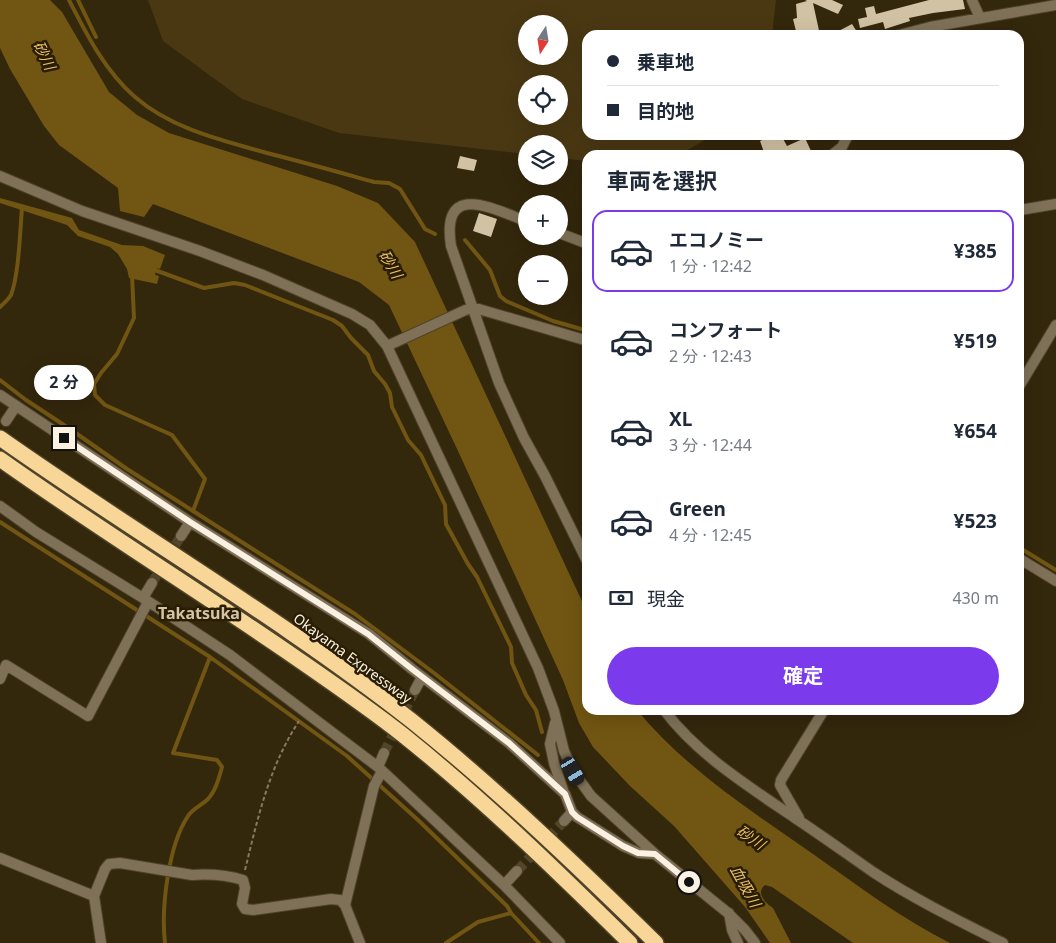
<!DOCTYPE html>
<html lang="ja">
<head>
<meta charset="utf-8">
<style>
  :root { --surface:#fff; --page:#f6f6f7; --text:#1f2937; --muted:#747a83; --line:#e0e1e3; --accent:#7c3aed }
  body { margin:0; font-family:"Noto Sans","Noto Sans JP",sans-serif; background:var(--page); color:var(--text); height:100vh; display:flex; flex-direction:column; font-size:19px; white-space:nowrap }
  * { box-sizing:border-box; margin:0 }
  p { font-size:16px; color:var(--muted) }
  .icon { flex:none; width:28px; height:28px; fill:none; stroke:currentColor; stroke-width:2; stroke-linecap:round; stroke-linejoin:round }
  .map { position:relative; flex:1; overflow:hidden }
  .drawer { position:absolute; left:582px; top:150px; width:442px; height:565px; display:flex; flex-direction:column; background:var(--surface); border-radius:15px; box-shadow:0 5px 20px #0002 }
  .drawer>* { flex:none }
  .banner { position:absolute; left:582px; top:30px; width:442px; height:110px; border-radius:15px; box-shadow:0 5px 20px #0002; display:grid; align-content:center; height:110px; padding:0 25px; background:var(--surface) }
  .needle { width:32px; rotate:192deg }
  .controls { position:absolute; left:518px; top:15px; display:grid; gap:10px }
  .controls a { display:grid; place-items:center; width:50px; height:50px; border-radius:50%; background:var(--surface); box-shadow:0 5px 20px #0002; font-size:25px }
  .end { position:absolute; width:22px; height:22px; margin:-11px; border:6px solid #faf1e2; background:#111; box-shadow:0 0 0 2px #111 }
  .from { border-radius:50% }
  .bubble { position:absolute; height:35px; border-radius:18px; background:var(--surface); box-shadow:0 5px 20px #0002; font-size:16px; font-weight:700; line-height:35px; text-align:center }
  .car { position:absolute; width:15px; height:30px; margin:-15px -8px; border-radius:6px; box-shadow:0 0 4px 1px #0007; background:linear-gradient(#222 24%,#8ab4d8 0 40%,#222 0 76%,#8ab4d8 0 86%,#222 0) }
  .banner b { display:flex; align-items:center; gap:18px; height:48px; font-size:19px }
  .banner b+b { border-top:1px solid var(--line) }
  .banner i { width:12px; height:12px; background:var(--text) }
  ul { padding:0; list-style:none }
  li { display:flex; align-items:center; gap:15px; height:82px; margin:0 10px 8px; padding:0 15px; border:2px solid transparent; border-radius:15px }
  li div { flex:1 }
  li b { display:block; font-size:19px }
  li em { font-style:normal; font-weight:700 }
  li.active { border-color:var(--accent) }
  li>.icon { width:45px; height:45px; stroke-width:1.5 }
  h2 { padding:0 25px; font-size:22px; line-height:60px }
  .pay { display:flex; align-items:center; gap:12px; height:55px; padding:0 25px; font-size:19px }
  .pay p { margin-inline-start:auto }
  .action { display:flex; gap:10px; margin-top:auto; padding:10px 25px }
  .action a { flex:1; height:58px; border-radius:30px; background:var(--accent); color:#fff; font-size:20px; font-weight:700; line-height:58px; text-align:center }
  .map>svg:first-child { display:block }
  .green { fill:#4a3813; fill-rule:evenodd }
  .water { fill:#715512 }
  .lines { fill:none; stroke-linecap:round; stroke-linejoin:round }
  .stream { stroke:#715512; stroke-width:4 }
  .building { fill:#d2c2a4 }
  .minor-tunnel { stroke:#51452c; stroke-width:10; stroke-dasharray:10 5; stroke-linecap:butt }
  .minor-casing { stroke:#4f432a; stroke-width:12 }
  .motorway-casing { stroke:#4f432a; stroke-width:18 }
  .path { stroke:#857a64; stroke-width:2; stroke-dasharray:4 2.5; stroke-linecap:butt }
  .minor { stroke:#7e7158; stroke-width:10 }
  .motorway { stroke:#f7d697; stroke-width:15 }
  .route { stroke:#faf1e2; stroke-width:6 }
  .labels { text-anchor:middle; dominant-baseline:central; stroke-width:5; stroke-linejoin:round; paint-order:stroke }
  .street-label { font-size:14px; fill:#faf1e2; stroke:#291d03 }
  .water-label { font-size:15px; font-style:italic; fill:#e9be66; stroke:#291d03 }
  .quarter-label { font-size:16px; font-weight:bold; fill:#d4c4a6; stroke:#291d03 }
</style>
</head>
<body>
<div class="map">
<svg width="1056" height="943" viewBox="0 0 1056 943">
  <rect width="100%" height="100%" fill="#33270c"/>
  <path class="green" d="M148,0H776L772,35H588V135H713L681,154L588,155L587,161L559,158V144H526V154L339,133L242,99L163,41ZM526,24H559V56H526ZM526,84H559V116H526Z"/>
  <path class="water" d="M0,0H50L62,12L109,92L137,115L169,133L337,186L378,203L415,242L587,612L588,710H637C686,769 750,810 813,854C857,885 902,919 950,943H853L772,887L765,885C755,893 766,903 773,908L791,943H770L745,907L674,826L630,786L593,747L579,723L563,680L458,451L389,305L359,282L153,204L144,217L120,211L118,188L59,145L44,126L10,69L0,48Z
    M0,198L72,218L79,230L122,245L143,246L165,255L160,269L157,268L155,275L159,276L157,284L129,278L127,269L118,254L110,247L78,236L67,225L0,203Z"/>
  <g class="lines">
    <path class="stream" d="M69,0C87,35 105,71 135,97C172,129 221,140 267,153C303,162 338,172 374,182L389,183L400,189L425,229L435,234
      M78,0L96,37
      M465,240L490,270L500,296L506,301L553,321L588,331
      M152,269L204,288L234,283L245,285L333,320L342,326L351,338L368,355L374,371L385,384L390,393L392,407L408,440L421,455L445,505L446,524L468,564L477,577L511,647L512,663L526,695L536,710L542,732
      M132,275L134,318L117,354L101,373L94,384L95,395L105,405L172,435L205,479L193,511L355,614L434,673L538,755
      M0,307C4,303 8,300 11,295C19,274 20,231 22,208
      M0,380L26,400L70,429L127,469L193,511
      M0,522L210,657L347,756L418,820L507,906L511,913L478,922L446,943
      M1020,548L1056,570
      M511,913L539,943
      M165,943C161,909 168,846 188,816C192,809 202,805 208,799C216,790 219,778 222,767L217,760L173,753L210,657"/>
  </g>
  <path class="building" d="M805,0H832L843,5L838,14L813,3L820,35H797L793,19L797,18L796,4L807,1Z
    M929,0H963L965,9L933,13L909,18L910,21L885,29L883,22L860,28L858,19L867,17L865,8L874,6L876,14Z
    M852,24L859,35H831Z
    M774,135H781L787,146L805,138L811,151L808,155H765L760,141Z
    M460,156L477,160L474,171L457,168Z
    M479,213L497,219L491,237L473,231Z"/>
  <g class="lines">
    <path class="minor-tunnel" d="M152,583L181,536
      M384,753L415,690
      M517,871L564,821"/>
    <g class="minor-casing">
      <path id="minor" d="M972,0L980,18
        M899,35L930,27L1056,5
        M832,155L842,147L848,135
        M0,176L82,211L200,251L263,275L352,314L370,325L387,346L538,668L554,711L564,751L573,771L591,796L655,854L728,913L745,930L755,943
        M1020,210L1056,204
        M526,221C491,208 441,181 451,246L499,383L524,438L545,476L588,563
        M559,233L588,244
        M387,346L472,307L588,341
        M1020,385L1056,325
        M0,395L190,522L369,634L412,669L509,743L565,794L572,812L577,817L623,846L639,853L655,854
        M6,421L16,406
        M0,506L36,532L143,598L230,655L378,767L504,885L560,943
        M181,536L190,522
        M1020,559L1056,581
        M143,598L152,583
        M0,679L6,665L88,716L148,602
        M415,690L422,677
        M664,710C698,755 748,786 795,818C821,835 847,854 873,872C914,899 959,921 1003,943
        M555,723L550,744L554,763L564,793
        M378,767L384,753
        M799,818L780,785L781,780L824,710
        M564,821L572,812
        M0,858L94,896L105,869L109,864L120,863L192,875C208,874 227,875 243,880L245,888L242,904L245,909L253,910L331,899L340,900L345,905L360,943
        M504,885L517,871
        M94,896L101,943
        M345,905L374,786L382,771
        M729,913L732,930L738,943"/>
    </g>
    <g class="motorway-casing">
      <path id="motorway" d="M0,438C136,534 281,618 412,721C498,790 577,866 656,943
        M0,459C93,525 191,586 286,651C325,678 365,705 403,735C483,799 557,871 630,943"/>
    </g>
    <path class="path" d="M245,870C258,817 269,767 299,721"/>
    <use href="#minor" class="minor"/>
    <use href="#motorway" class="motorway"/>
  </g>
  <g class="lines">
    <path class="route" d="M64,438L190,522L368,634L412,669L509,743L565,794L572,812L577,817L623,846L638,853L655,854L689,882"/>
  </g>
  <g class="labels">
    <g class="street-label">
      <text transform="translate(353 658) rotate(36)">Okayama Expressway</text>
    </g>
    <g class="water-label">
      <text transform="translate(45 55) rotate(64)">砂川</text>
      <text transform="translate(391 264) rotate(59)">砂川</text>
      <text transform="translate(751 837) rotate(34)">砂川</text>
      <text transform="translate(746 886) rotate(61)">血吸川</text>
    </g>
    <g class="quarter-label">
      <text x="199" y="613">Takatsuka</text>
    </g>
  </g>
</svg>
<div class="controls">
<a><svg class="needle" viewBox="-14 -14 28 28"><path d="M0-13l5 13h-10z" fill="#e53935"/><path d="M0 13l5-13h-10z" fill="#747a83"/></svg></a>
<a><svg class="icon" aria-label="locate" viewBox="0 0 24 24"><circle cx="12" cy="12" r="6"/><path d="M12 2v4M12 18v4M2 12h4M18 12h4"/></svg></a>
<a><svg class="icon" aria-label="layers" viewBox="0 0 24 24"><path d="M12 4l9 5-9 5-9-5zM3 14l9 5 9-5"/></svg></a>
<a>+</a>
<a>−</a>
</div>
<i class="end from" style="left:689px;top:882px"></i>
<i class="end" style="left:64px;top:438px"></i>
<div class="bubble" style="left:34px;top:365px;width:60px">2 分</div>
<i class="car" style="left:573px;top:771px;rotate:149deg"></i>
<div class="banner">
<b><i class="from"></i>乗車地</b>
<b><i></i>目的地</b>
</div>
<section class="drawer">
<h2>車両を選択</h2>
<ul>
<li class="active"><svg class="icon" aria-label="car" viewBox="0 0 24 24"><path d="M5 17H2v-5l4-1 3-4h7l3 4 3 1v5h-3M9 17h6M6 11h13"/><circle cx="7" cy="17" r="2"/><circle cx="17" cy="17" r="2"/></svg><div><b>エコノミー</b><p>1 分 · 12:42</p></div><em>¥385</em></li>
<li><svg class="icon" aria-label="car" viewBox="0 0 24 24"><path d="M5 17H2v-5l4-1 3-4h7l3 4 3 1v5h-3M9 17h6M6 11h13"/><circle cx="7" cy="17" r="2"/><circle cx="17" cy="17" r="2"/></svg><div><b>コンフォート</b><p>2 分 · 12:43</p></div><em>¥519</em></li>
<li><svg class="icon" aria-label="car" viewBox="0 0 24 24"><path d="M5 17H2v-5l4-1 3-4h7l3 4 3 1v5h-3M9 17h6M6 11h13"/><circle cx="7" cy="17" r="2"/><circle cx="17" cy="17" r="2"/></svg><div><b>XL</b><p>3 分 · 12:44</p></div><em>¥654</em></li>
<li><svg class="icon" aria-label="car" viewBox="0 0 24 24"><path d="M5 17H2v-5l4-1 3-4h7l3 4 3 1v5h-3M9 17h6M6 11h13"/><circle cx="7" cy="17" r="2"/><circle cx="17" cy="17" r="2"/></svg><div><b>Green</b><p>4 分 · 12:45</p></div><em>¥523</em></li>
</ul>
<div class="pay"><svg class="icon" aria-label="cash" viewBox="0 0 24 24"><path d="M3 7h18v10H3z"/><circle cx="12" cy="12" r="2"/></svg>現金<p>430 m</p></div>
<div class="action"><a>確定</a></div>
</section>
</div>
</body>
</html>
